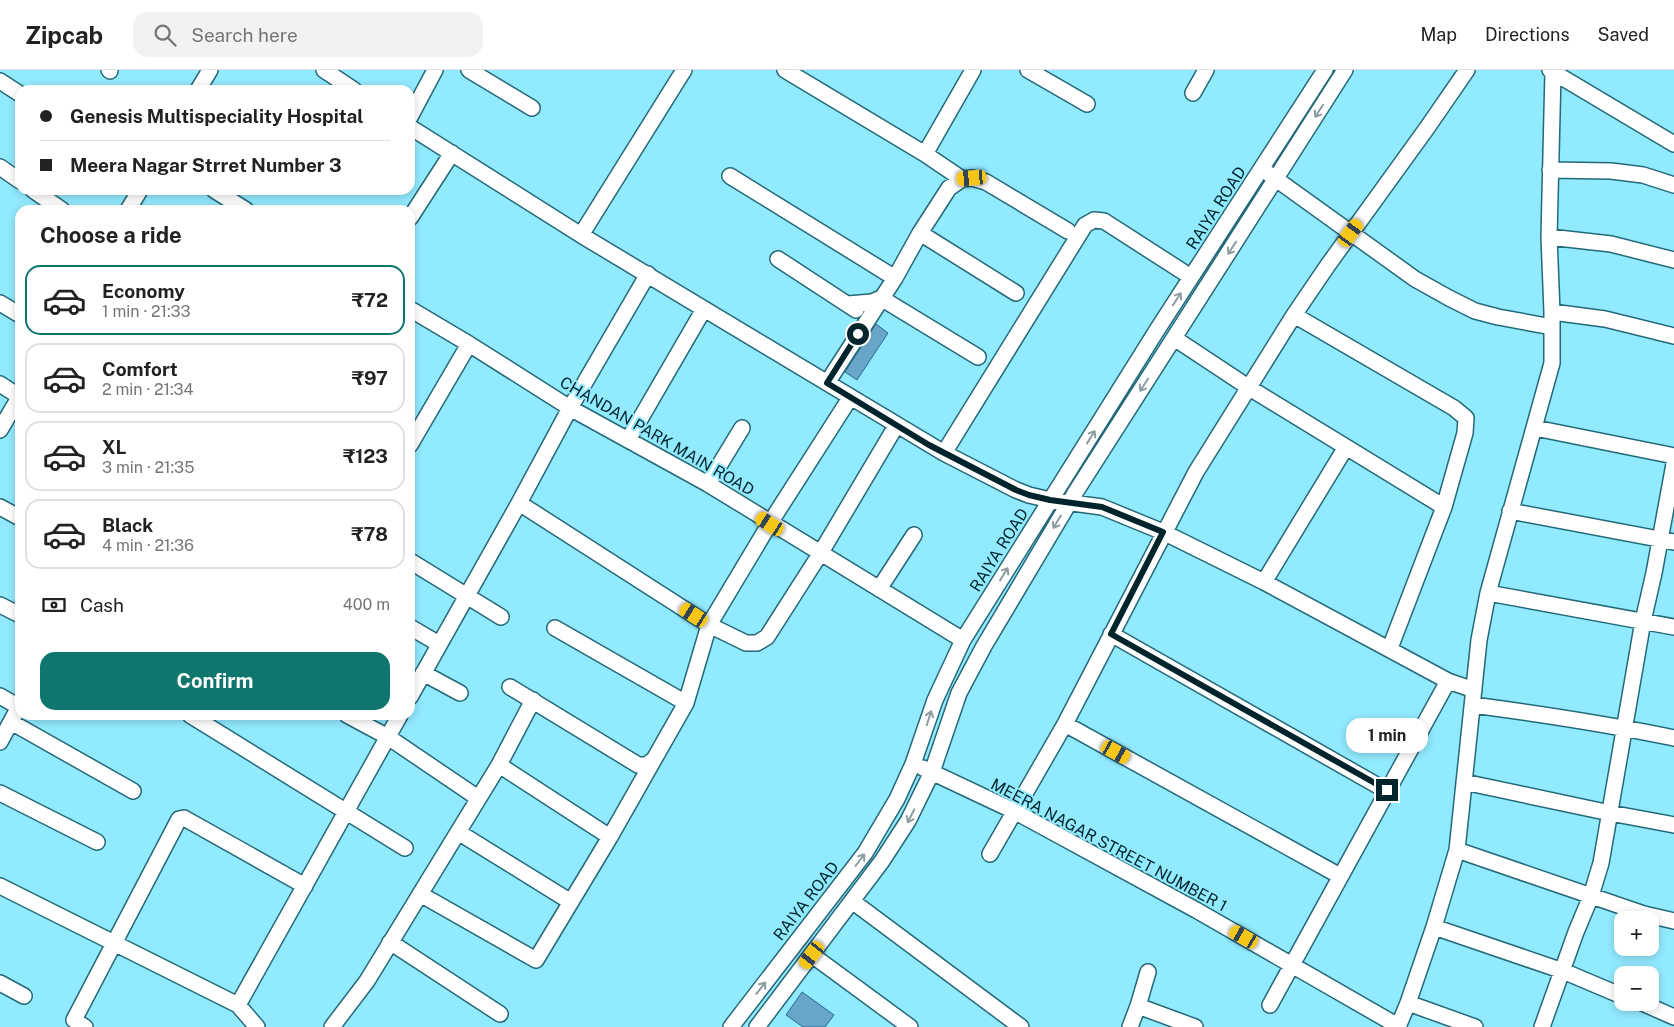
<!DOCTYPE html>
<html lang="en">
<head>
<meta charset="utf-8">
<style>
  :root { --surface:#fff; --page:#f2f2f2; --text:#222; --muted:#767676; --line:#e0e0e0; --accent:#0f766e }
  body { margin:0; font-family:"Public Sans",sans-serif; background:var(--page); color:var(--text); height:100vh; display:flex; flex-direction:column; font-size:19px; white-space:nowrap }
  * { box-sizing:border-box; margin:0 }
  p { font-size:16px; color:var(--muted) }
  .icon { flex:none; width:28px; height:28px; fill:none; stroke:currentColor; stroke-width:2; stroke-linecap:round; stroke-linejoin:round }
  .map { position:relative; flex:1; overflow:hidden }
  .panel { position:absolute; left:15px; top:135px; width:400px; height:515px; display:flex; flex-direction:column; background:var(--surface); border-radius:15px; box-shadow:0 2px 8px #0003 }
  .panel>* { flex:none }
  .guide { position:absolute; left:15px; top:15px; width:400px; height:110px; border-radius:15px; box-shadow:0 2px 8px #0003; display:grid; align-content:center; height:110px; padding:0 25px; background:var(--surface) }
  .fabs { position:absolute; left:1614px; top:841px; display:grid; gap:10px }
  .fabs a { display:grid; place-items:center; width:45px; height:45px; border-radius:10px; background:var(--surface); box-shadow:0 2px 8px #0003; font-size:25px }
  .end { position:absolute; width:22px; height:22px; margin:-11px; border:6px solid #00242c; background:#fff; box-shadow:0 0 0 2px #fff }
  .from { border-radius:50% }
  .bubble { position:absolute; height:35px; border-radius:15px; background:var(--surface); box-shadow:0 2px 8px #0003; font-size:16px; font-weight:700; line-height:35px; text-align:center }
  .car { position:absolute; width:15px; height:30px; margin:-15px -8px; border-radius:6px; box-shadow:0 0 4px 1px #0007; background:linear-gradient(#f5c518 24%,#345 0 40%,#f5c518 0 76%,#345 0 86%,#f5c518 0) }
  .guide b { display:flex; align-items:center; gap:18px; height:48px; font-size:19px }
  .guide b+b { border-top:1px solid var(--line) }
  .guide i { width:12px; height:12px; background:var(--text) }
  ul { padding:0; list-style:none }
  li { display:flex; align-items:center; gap:15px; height:70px; margin:0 10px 8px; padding:0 15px; border:2px solid var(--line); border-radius:15px }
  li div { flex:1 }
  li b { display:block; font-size:19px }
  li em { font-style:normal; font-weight:700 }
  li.on { border-color:var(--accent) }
  li>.icon { width:45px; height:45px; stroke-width:1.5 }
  h2 { padding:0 25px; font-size:22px; line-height:60px }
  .pay { display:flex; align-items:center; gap:12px; height:55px; padding:0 25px; font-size:19px }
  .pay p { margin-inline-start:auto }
  .cta { display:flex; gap:10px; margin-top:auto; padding:10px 25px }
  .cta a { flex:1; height:58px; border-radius:15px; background:var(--accent); color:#fff; font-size:20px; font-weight:700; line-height:58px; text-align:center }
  header { display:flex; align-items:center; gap:30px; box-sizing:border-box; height:70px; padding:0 25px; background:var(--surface); border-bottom:1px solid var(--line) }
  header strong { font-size:24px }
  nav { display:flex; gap:28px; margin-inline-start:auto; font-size:18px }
  .search { width:350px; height:45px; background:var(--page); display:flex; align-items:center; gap:12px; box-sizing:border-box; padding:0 18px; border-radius:15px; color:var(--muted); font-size:19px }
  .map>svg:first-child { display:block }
  .building { fill:#68a5c9; stroke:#256c90 }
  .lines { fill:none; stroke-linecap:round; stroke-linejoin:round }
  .minor-casing { stroke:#246979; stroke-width:18 }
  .minor { stroke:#fff; stroke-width:15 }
  .oneway { stroke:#8c9ca0 }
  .route { stroke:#00242c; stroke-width:6 }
  .labels { text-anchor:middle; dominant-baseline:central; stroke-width:4; stroke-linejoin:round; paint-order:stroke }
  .street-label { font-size:16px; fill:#00242c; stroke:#92eaff }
</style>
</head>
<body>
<header>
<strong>Zipcab</strong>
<div class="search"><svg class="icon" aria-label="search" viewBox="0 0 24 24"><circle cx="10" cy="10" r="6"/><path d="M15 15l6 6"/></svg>Search here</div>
<nav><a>Map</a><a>Directions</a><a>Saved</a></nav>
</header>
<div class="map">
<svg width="1674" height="957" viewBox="0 0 1674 957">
  <rect width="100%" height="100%" fill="#92eaff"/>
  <path class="building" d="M876,254L888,263L857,310L845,302Z
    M802,922L834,945L825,957H803L786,945Z"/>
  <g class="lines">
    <g class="minor-casing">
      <path id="minor" d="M109,0L110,1
        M324,0L354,20
        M469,0L532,38
        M785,0L925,84L962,109
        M1028,0L1087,34
        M1553,2L1674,74
        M0,11L20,24
        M198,20L210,0
        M1193,23L1206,0
        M410,47L435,0
        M410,57L581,165L944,383L1016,420L1029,425L1050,430L1102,437L1163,462L1264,512L1448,611L1474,620
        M925,84L973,0
        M0,97L20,111
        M1550,100L1611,101L1643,105L1674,115
        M1269,104L1415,209L1449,228L1475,241L1498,247L1552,257
        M730,106L895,208
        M33,120L62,140
        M214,120L246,140
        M128,140L140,120
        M410,148L452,83
        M920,163L1016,223
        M581,165L684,0
        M1549,167L1611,174L1674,190
        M778,189L856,240
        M0,233L20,245
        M848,234L872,232L881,228L978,287
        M410,239L469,274L570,338L708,414L963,570
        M1552,242L1605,249L1674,266
        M1294,245L1454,338L1466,348L1465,363L1444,437L1390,578
        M1174,268L1248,317L1444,437
        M827,313L895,208L920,163L949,118L962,109L972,108L986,112L1068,161
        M0,314L20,327
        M1535,358L1674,386
        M0,360L20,326
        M628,370L704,239
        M410,375L469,274
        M944,383L1085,155L1094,150L1104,151L1191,207
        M708,414L742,358
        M519,433L709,555L770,453L850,328
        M0,437L20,448
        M1510,441L1674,472
        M410,491L501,547
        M1264,512L1346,377
        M879,519L914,465
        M1488,523L1674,557
        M0,535L20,545
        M410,557L439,574
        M555,558L686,633
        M1111,564L1387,721
        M423,603L460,623
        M510,617L638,695H646L652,691
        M0,626L19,637
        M410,627L519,433L570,338L648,204
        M1473,635C1540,644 1607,654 1674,668
        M190,645L405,778
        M347,645L388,667L478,728
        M11,652L133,721
        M1065,654L1340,806
        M0,672L20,635
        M499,695L610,767
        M923,698L1014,741L1196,840L1398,956
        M1464,712L1610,743L1674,755
        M0,723L97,772
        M458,762L571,832
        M1457,780L1644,844L1674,851
        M990,784L1065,654L1196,402L1294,245L1328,195L1427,58L1467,0
        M0,816L238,935L257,957
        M420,824L536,890L610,767L686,633L709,555L746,573H757L767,567L820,484L896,356
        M852,831L1021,957
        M1434,857L1563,901L1622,926
        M390,872L500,944
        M812,885L910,957
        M0,913L24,926
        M1640,932L1674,947
        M1408,933L1475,957
        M238,935L400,645
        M1270,935L1448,611
        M1138,936L1148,902
        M85,957L74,950L179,749L184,748L305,816
        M332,957L367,911L499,695L533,630
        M731,957L865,783L897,729L913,694L935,630L963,570L1157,260L1325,0
        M757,957L882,791L908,751L932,702L959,623L984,576L1075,423L1345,0
        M1130,957L1138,936L1195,957
        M1398,957L1408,933L1434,857L1457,780L1479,570L1488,523L1552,293V242L1549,167L1553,2L1550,0
        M1542,957L1576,862L1591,826L1601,793L1643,551L1654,503L1674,394"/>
    </g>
    <use href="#minor" class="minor"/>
  </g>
  <defs><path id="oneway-shaft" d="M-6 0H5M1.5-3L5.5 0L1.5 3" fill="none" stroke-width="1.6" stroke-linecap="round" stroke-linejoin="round" transform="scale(1.25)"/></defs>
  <g class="oneway">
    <use href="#oneway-shaft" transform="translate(1319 41) rotate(123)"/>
    <use href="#oneway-shaft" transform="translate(1232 178) rotate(123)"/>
    <use href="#oneway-shaft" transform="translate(1177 229) rotate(-57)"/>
    <use href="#oneway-shaft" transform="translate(1144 315) rotate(123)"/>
    <use href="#oneway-shaft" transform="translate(1091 367) rotate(-58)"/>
    <use href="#oneway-shaft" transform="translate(1057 452) rotate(121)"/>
    <use href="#oneway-shaft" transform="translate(1004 504) rotate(-58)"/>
    <use href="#oneway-shaft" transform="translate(929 648) rotate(-73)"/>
    <use href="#oneway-shaft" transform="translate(911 746) rotate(117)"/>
    <use href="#oneway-shaft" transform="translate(860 790) rotate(-53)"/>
    <use href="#oneway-shaft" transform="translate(761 918) rotate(-52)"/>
  </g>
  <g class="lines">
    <path class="route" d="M858,264L827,313L929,375L1016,420L1029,425L1050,430L1102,437L1163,462L1111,564L1387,720"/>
  </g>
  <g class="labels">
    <g class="street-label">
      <text transform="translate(1216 138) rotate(-57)">RAIYA ROAD</text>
      <text transform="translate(657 366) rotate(30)">CHANDAN PARK MAIN ROAD</text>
      <text transform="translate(999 480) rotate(-58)">RAIYA ROAD</text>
      <text transform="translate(1109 775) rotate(28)">MEERA NAGAR STREET NUMBER 1</text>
      <text transform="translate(806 831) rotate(-52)">RAIYA ROAD</text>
    </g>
  </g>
</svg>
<div class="fabs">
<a>+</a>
<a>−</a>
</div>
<i class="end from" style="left:858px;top:264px"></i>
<i class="end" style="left:1387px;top:720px"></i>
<div class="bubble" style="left:1346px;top:648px;width:82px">1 min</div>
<i class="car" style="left:972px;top:108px;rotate:265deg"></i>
<i class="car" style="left:1351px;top:163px;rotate:36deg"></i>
<i class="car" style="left:770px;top:454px;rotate:303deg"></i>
<i class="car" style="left:694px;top:545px;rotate:303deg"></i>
<i class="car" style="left:1116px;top:682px;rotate:119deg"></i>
<i class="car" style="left:1244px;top:867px;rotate:300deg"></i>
<i class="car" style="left:812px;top:885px;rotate:217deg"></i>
<div class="guide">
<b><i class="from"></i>Genesis Multispeciality Hospital</b>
<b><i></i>Meera Nagar Strret Number 3</b>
</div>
<section class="panel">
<h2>Choose a ride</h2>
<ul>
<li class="on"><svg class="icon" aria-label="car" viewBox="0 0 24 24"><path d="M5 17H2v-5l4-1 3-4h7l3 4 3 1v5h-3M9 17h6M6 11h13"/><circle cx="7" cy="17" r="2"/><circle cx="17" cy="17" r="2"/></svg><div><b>Economy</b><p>1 min · 21:33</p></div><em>₹72</em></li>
<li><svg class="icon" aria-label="car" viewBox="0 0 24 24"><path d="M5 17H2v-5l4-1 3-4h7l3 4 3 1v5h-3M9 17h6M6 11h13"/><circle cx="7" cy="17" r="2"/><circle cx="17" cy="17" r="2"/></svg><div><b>Comfort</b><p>2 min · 21:34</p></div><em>₹97</em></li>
<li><svg class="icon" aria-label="car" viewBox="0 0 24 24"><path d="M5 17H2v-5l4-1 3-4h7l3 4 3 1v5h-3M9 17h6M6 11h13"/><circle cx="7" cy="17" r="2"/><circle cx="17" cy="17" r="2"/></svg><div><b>XL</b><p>3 min · 21:35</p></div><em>₹123</em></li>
<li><svg class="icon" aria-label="car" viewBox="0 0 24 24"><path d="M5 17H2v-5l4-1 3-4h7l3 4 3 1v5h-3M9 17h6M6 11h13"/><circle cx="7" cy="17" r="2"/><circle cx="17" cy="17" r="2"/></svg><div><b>Black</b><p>4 min · 21:36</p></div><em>₹78</em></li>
</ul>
<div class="pay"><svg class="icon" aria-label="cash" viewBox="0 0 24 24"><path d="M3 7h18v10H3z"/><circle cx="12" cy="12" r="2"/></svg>Cash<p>400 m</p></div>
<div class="cta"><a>Confirm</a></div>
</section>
</div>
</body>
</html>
